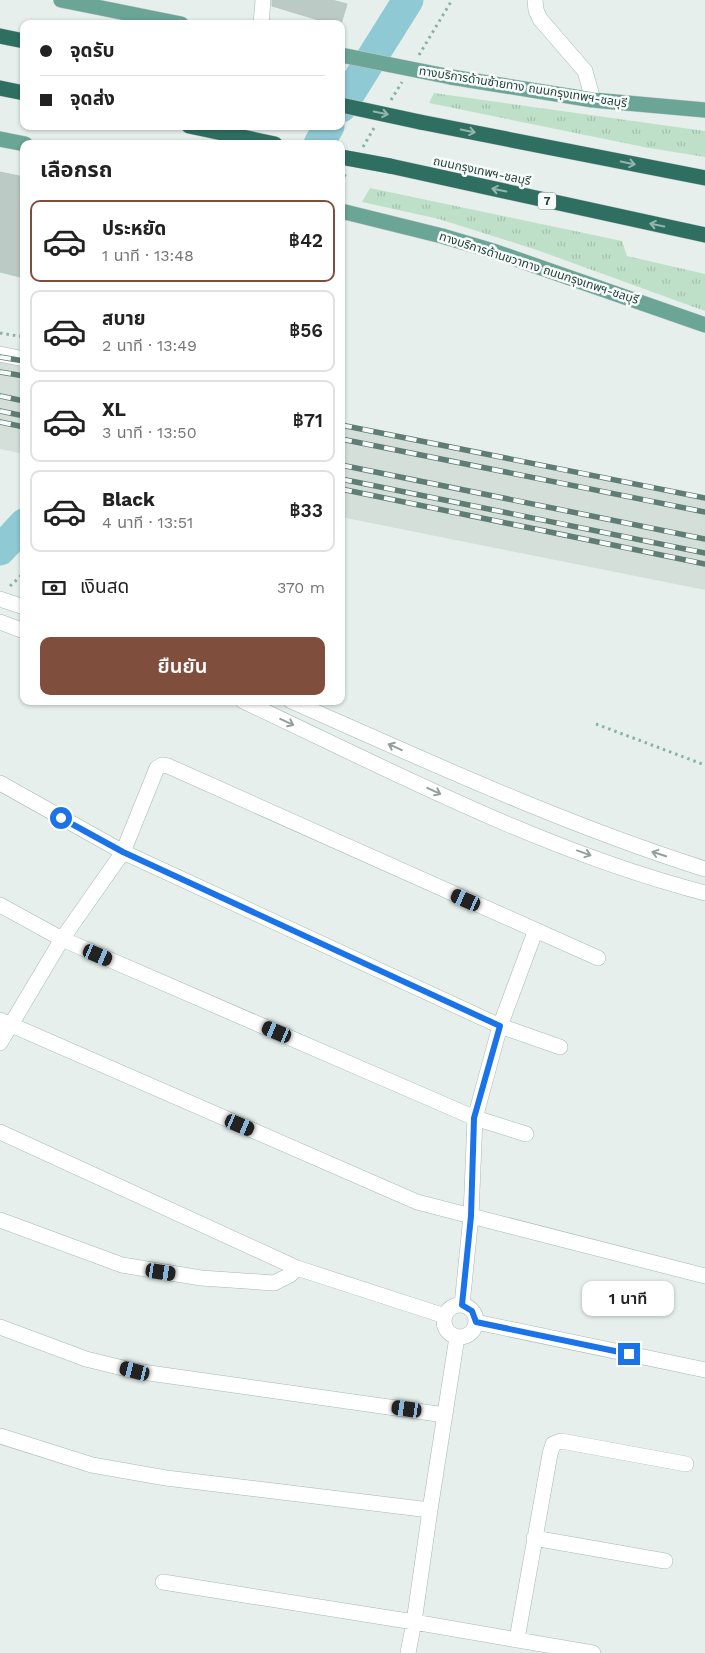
<!DOCTYPE html>
<html lang="th">
<head>
<meta charset="utf-8">
<style>
  :root { --surface:#fff; --page:#f6f6f6; --text:#222; --muted:#767676; --line:#e0e0e0; --accent:#804e3d }
  body { margin:0; font-family:"Work Sans","Noto Sans Thai",sans-serif; background:var(--page); color:var(--text); height:100vh; display:flex; flex-direction:column; font-size:19px; white-space:nowrap }
  * { box-sizing:border-box; margin:0 }
  p { font-size:16px; color:var(--muted) }
  .icon { flex:none; width:28px; height:28px; fill:none; stroke:currentColor; stroke-width:2; stroke-linecap:round; stroke-linejoin:round }
  .map { position:relative; flex:1; overflow:hidden }
  .sheet { position:absolute; left:20px; top:140px; width:325px; height:565px; display:flex; flex-direction:column; background:var(--surface); border-radius:10px; box-shadow:0 1px 4px #0004 }
  .sheet>* { flex:none }
  .hud { position:absolute; left:20px; top:20px; width:325px; height:110px; border-radius:10px; box-shadow:0 1px 4px #0004; display:grid; align-content:center; height:110px; padding:0 20px; background:var(--surface) }
  .end { position:absolute; width:22px; height:22px; margin:-11px; border:6px solid #1a73e8; background:#fff; box-shadow:0 0 0 2px #fff }
  .from { border-radius:50% }
  .bubble { position:absolute; height:35px; border-radius:10px; background:var(--surface); box-shadow:0 1px 4px #0004; font-size:16px; font-weight:600; line-height:35px; text-align:center }
  .car { position:absolute; width:15px; height:30px; margin:-15px -8px; border-radius:6px; box-shadow:0 0 4px 1px #0007; background:linear-gradient(#222 24%,#8ab4d8 0 40%,#222 0 76%,#8ab4d8 0 86%,#222 0) }
  .hud b { display:flex; align-items:center; gap:18px; height:48px; font-size:19px }
  .hud b+b { border-top:1px solid var(--line) }
  .hud i { width:12px; height:12px; background:var(--text) }
  ul { padding:0; list-style:none }
  li { display:flex; align-items:center; gap:15px; height:82px; margin:0 10px 8px; padding:0 10px; border:2px solid var(--line); border-radius:10px }
  li div { flex:1 }
  li b { display:block; font-size:19px }
  li em { font-style:normal; font-weight:600 }
  li.on { border-color:var(--accent) }
  li>.icon { width:45px; height:45px; stroke-width:1.5 }
  h2 { padding:0 20px; font-size:22px; line-height:60px }
  .pay { display:flex; align-items:center; gap:12px; height:55px; padding:0 20px; font-size:19px }
  .pay p { margin-inline-start:auto }
  .action { display:flex; gap:10px; margin-top:auto; padding:10px 20px }
  .action a { flex:1; height:58px; border-radius:10px; background:var(--accent); color:#fff; font-size:20px; font-weight:600; line-height:58px; text-align:center }
  .map>svg:first-child { display:block }
  .built { fill:#d4dfda }
  .grass { fill:url(#grass-tufts) }
  .lines { fill:none; stroke-linecap:round; stroke-linejoin:round }
  .river { stroke:#8ec9d4; stroke-width:31 }
  .building { fill:#bbcac4; stroke:#b8c9c2 }
  .minor-casing { stroke:#a8b8b2; stroke-width:16 }
  .major-casing { stroke:#c2cac8; stroke-width:16 }
  .highway-casing { stroke:#c2cac8; stroke-width:16 }
  .path { stroke:#86b3a5; stroke-width:3; stroke-dasharray:2.5 4; stroke-linecap:butt }
  .minor { stroke:#fff; stroke-width:15 }
  .major { stroke:#6aa596; stroke-width:15 }
  .highway { stroke:#2f6f62; stroke-width:15 }
  .rail-casing { stroke:#5f7d75; stroke-width:5.5 }
  .rail { stroke:#f7fbf9; stroke-width:4; stroke-dasharray:11; stroke-linecap:butt }
  .major-bridge-casing { stroke:#c2cac8; stroke-width:16; stroke-linecap:butt }
  .highway-bridge-casing { stroke:#c2cac8; stroke-width:16; stroke-linecap:butt }
  .major-bridge { stroke:#6aa596; stroke-width:15 }
  .highway-bridge { stroke:#2f6f62; stroke-width:15 }
  .oneway { stroke:#93b5ae }
  .oneway2 { stroke:#92a09c }
  .route { stroke:#1a73e8; stroke-width:6 }
  .labels { text-anchor:middle; dominant-baseline:central; stroke-width:5; stroke-linejoin:round; paint-order:stroke }
  .shield { fill:#f7fbf9; stroke:#637a73; stroke-width:1 }
  .shield-label { font-size:11px; font-weight:bold; fill:#24423a }
  .street-label { font-size:12px; fill:#24423a; stroke:#f7fbf9 }
</style>
</head>
<body>
<div class="map">
<svg width="705" height="1653" viewBox="0 0 705 1653">
  <defs>
    <pattern id="grass-tufts" width="24" height="20" patternUnits="userSpaceOnUse" patternTransform="scale(1.25)"><rect width="24" height="20" fill="#bfe0c8"/><path d="M3 7l-1-3M5 7V3M7 7l1-3M15 17l-1-3M17 17v-4M19 17l1-3" fill="none" stroke="#a4c1ad"/></pattern>
  </defs>
  <rect width="100%" height="100%" fill="#e6efeb"/>
  <path class="built" d="M0,358L24,363V454L0,449Z
    M341,426L705,499V590L341,517Z"/>
  <path class="grass" d="M434,93L705,131V157L649,148L429,103Z
    M370,188L622,241L627,256L705,274V311L537,250L439,219L362,202Z"/>
  <g class="lines">
    <path class="river" d="M341,107L408,0
      M319,144L329,126
      M0,550L24,524"/>
  </g>
  <path class="building" d="M272,0H332L347,4L341,24H332L272,6Z
    M0,172L24,177V278L0,272Z"/>
  <g class="lines">
    <g class="minor-casing">
      <path id="minor" d="M535,0L536,10L540,19L585,71L593,100
        M261,24L263,0
        M0,354L24,359
        M0,599L24,607
        M0,622L24,631
        M243,701C394,772 543,851 705,893
        M291,701C427,761 563,824 705,869
        M0,783L123,852L500,1026L560,1047
        M0,905L62,939L475,1118L526,1134
        M0,1020L417,1202L705,1276
        M0,1043L62,939L123,852L157,768L162,765L168,766L598,958
        M0,1132L297,1268L445,1316
        M0,1220L122,1265L201,1278L274,1283L290,1275L297,1268
        M462,1305L471,1216L475,1118L500,1026L535,932
        M444 1321a16 16 0 1 1 32 0a16 16 0 1 1-32 0Z
        M476,1322L705,1370
        M0,1327L86,1359L135,1371L445,1415
        M0,1436L92,1465L166,1478L430,1510
        M534,1538L665,1561
        M163,1582L414,1622L593,1653
        M517,1639L550,1454L553,1444L561,1441L686,1464
        M408,1653L414,1622L430,1510L457,1337"/>
    </g>
    <g class="major-casing">
      <path id="major" d="M61,0L181,24
        M451,77L593,100L705,110
        M0,139L25,144
        M341,211L442,236L496,252L705,325"/>
    </g>
    <g class="highway-casing">
      <path id="highway" d="M0,36L24,41
        M0,88L24,93
        M420,122L705,178
        M189,126L275,144
        M390,166L705,235"/>
    </g>
    <path class="path" d="M419,55L452,0
      M391,100L402,82
      M363,147L374,128
      M341,182L346,173
      M0,333L24,337
      M10,586L24,573
      M596,724L705,765"/>
    <use href="#minor" class="minor"/>
    <use href="#major" class="major"/>
    <use href="#highway" class="highway"/>
    <g class="rail-casing">
      <path id="rail" d="M0,357L24,361
        M0,372L24,376
        M0,396L24,401
        M0,411L24,416
        M0,422L24,427
        M341,425L705,498
        M341,439L705,512
        M341,465L705,539
        M341,479L705,553
        M341,489L705,564"/>
    </g>
    <use href="#rail" class="rail"/>
    <g class="major-bridge-casing">
      <path id="major-bridge" d="M341,55L451,77"/>
    </g>
    <g class="highway-bridge-casing">
      <path id="highway-bridge" d="M341,105L420,122
        M341,157L390,166"/>
    </g>
    <use href="#major-bridge" class="major-bridge"/>
    <use href="#highway-bridge" class="highway-bridge"/>
  </g>
  <defs><path id="oneway-shaft" d="M-6 0H5M1.5-3L5.5 0L1.5 3" fill="none" stroke-width="1.6" stroke-linecap="round" stroke-linejoin="round" transform="scale(1.25)"/></defs>
  <g class="oneway">
    <use href="#oneway-shaft" transform="translate(381 113) rotate(12)"/>
    <use href="#oneway-shaft" transform="translate(468 131) rotate(11)"/>
    <use href="#oneway-shaft" transform="translate(628 163) rotate(11)"/>
    <use href="#oneway-shaft" transform="translate(499 190) rotate(-168)"/>
    <use href="#oneway-shaft" transform="translate(657 225) rotate(-168)"/>
  </g>
  <g class="oneway2">
    <use href="#oneway-shaft" transform="translate(287 722) rotate(25)"/>
    <use href="#oneway-shaft" transform="translate(395 747) rotate(-156)"/>
    <use href="#oneway-shaft" transform="translate(434 791) rotate(25)"/>
    <use href="#oneway-shaft" transform="translate(584 853) rotate(20)"/>
    <use href="#oneway-shaft" transform="translate(659 854) rotate(-162)"/>
  </g>
  <g class="lines">
    <path class="route" d="M61,818L123,852L500,1026L474,1118L471,1216L462,1305L472,1311L476,1322L629,1354"/>
  </g>
  <g class="labels">
    <rect class="shield" x="538" y="192.5" width="18" height="17" rx="4"/>
    <g class="shield-label">
      <text x="547" y="201">7</text>
    </g>
    <g class="street-label">
      <text transform="translate(523 87) rotate(9)">ทางบริการด้านซ้ายทาง ถนนกรุงเทพฯ-ชลบุรี</text>
      <text transform="translate(482 171) rotate(12)">ถนนกรุงเทพฯ-ชลบุรี</text>
      <text transform="translate(539 268) rotate(18)">ทางบริการด้านขวาทาง ถนนกรุงเทพฯ-ชลบุรี</text>
    </g>
  </g>
</svg>
<i class="end from" style="left:61px;top:818px"></i>
<i class="end" style="left:629px;top:1354px"></i>
<div class="bubble" style="left:582px;top:1281px;width:92px">1 นาที</div>
<i class="car" style="left:466px;top:900px;rotate:294deg"></i>
<i class="car" style="left:98px;top:955px;rotate:113deg"></i>
<i class="car" style="left:277px;top:1032px;rotate:293deg"></i>
<i class="car" style="left:240px;top:1125px;rotate:113deg"></i>
<i class="car" style="left:161px;top:1272px;rotate:99deg"></i>
<i class="car" style="left:135px;top:1371px;rotate:284deg"></i>
<i class="car" style="left:407px;top:1409px;rotate:278deg"></i>
<div class="hud">
<b><i class="from"></i>จุดรับ</b>
<b><i></i>จุดส่ง</b>
</div>
<section class="sheet">
<h2>เลือกรถ</h2>
<ul>
<li class="on"><svg class="icon" aria-label="car" viewBox="0 0 24 24"><path d="M5 17H2v-5l4-1 3-4h7l3 4 3 1v5h-3M9 17h6M6 11h13"/><circle cx="7" cy="17" r="2"/><circle cx="17" cy="17" r="2"/></svg><div><b>ประหยัด</b><p>1 นาที · 13:48</p></div><em>฿42</em></li>
<li><svg class="icon" aria-label="car" viewBox="0 0 24 24"><path d="M5 17H2v-5l4-1 3-4h7l3 4 3 1v5h-3M9 17h6M6 11h13"/><circle cx="7" cy="17" r="2"/><circle cx="17" cy="17" r="2"/></svg><div><b>สบาย</b><p>2 นาที · 13:49</p></div><em>฿56</em></li>
<li><svg class="icon" aria-label="car" viewBox="0 0 24 24"><path d="M5 17H2v-5l4-1 3-4h7l3 4 3 1v5h-3M9 17h6M6 11h13"/><circle cx="7" cy="17" r="2"/><circle cx="17" cy="17" r="2"/></svg><div><b>XL</b><p>3 นาที · 13:50</p></div><em>฿71</em></li>
<li><svg class="icon" aria-label="car" viewBox="0 0 24 24"><path d="M5 17H2v-5l4-1 3-4h7l3 4 3 1v5h-3M9 17h6M6 11h13"/><circle cx="7" cy="17" r="2"/><circle cx="17" cy="17" r="2"/></svg><div><b>Black</b><p>4 นาที · 13:51</p></div><em>฿33</em></li>
</ul>
<div class="pay"><svg class="icon" aria-label="cash" viewBox="0 0 24 24"><path d="M3 7h18v10H3z"/><circle cx="12" cy="12" r="2"/></svg>เงินสด<p>370 m</p></div>
<div class="action"><a>ยืนยัน</a></div>
</section>
</div>
</body>
</html>
